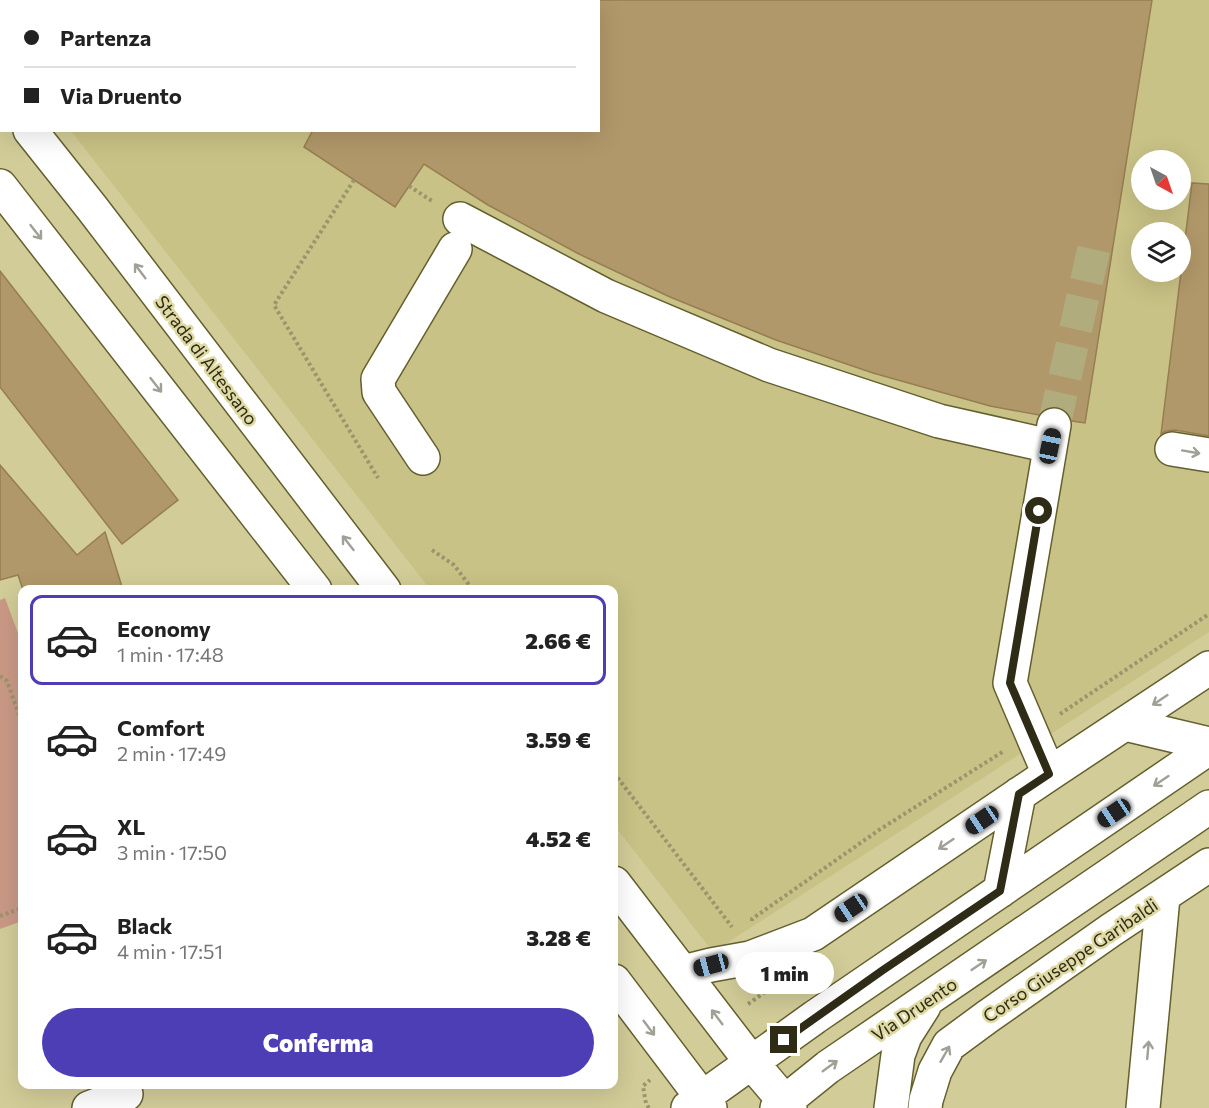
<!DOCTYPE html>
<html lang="it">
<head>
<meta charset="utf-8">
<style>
  :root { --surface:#fff; --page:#f6f6f6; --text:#222; --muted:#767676; --line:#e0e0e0; --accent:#4e3eb5 }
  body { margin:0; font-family:Commissioner,sans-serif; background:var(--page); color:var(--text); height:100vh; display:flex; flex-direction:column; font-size:22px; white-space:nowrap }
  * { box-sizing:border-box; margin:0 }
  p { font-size:20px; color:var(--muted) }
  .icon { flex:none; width:33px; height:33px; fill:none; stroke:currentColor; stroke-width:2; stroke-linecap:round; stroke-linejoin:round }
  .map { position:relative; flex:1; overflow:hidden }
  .drawer { position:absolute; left:18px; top:585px; width:600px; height:504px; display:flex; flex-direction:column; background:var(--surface); border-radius:12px; box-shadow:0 6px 24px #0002 }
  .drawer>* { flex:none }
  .hud { position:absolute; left:0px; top:0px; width:600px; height:132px; box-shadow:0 6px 24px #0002; display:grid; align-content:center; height:132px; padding:0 24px; background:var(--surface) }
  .needle { width:39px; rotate:140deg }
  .tools { position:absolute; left:1131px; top:150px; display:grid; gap:12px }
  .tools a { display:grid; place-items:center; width:60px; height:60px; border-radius:50%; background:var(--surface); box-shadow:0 6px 24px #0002; font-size:30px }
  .end { position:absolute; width:27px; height:27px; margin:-14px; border:8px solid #2e2b17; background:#fff; box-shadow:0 0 0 3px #fff }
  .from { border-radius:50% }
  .bubble { position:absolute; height:42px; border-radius:21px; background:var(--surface); box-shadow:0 6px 24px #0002; font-size:20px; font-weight:800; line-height:42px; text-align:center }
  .car { position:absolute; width:18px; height:36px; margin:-18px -9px; border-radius:8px; box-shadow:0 0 4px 2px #0007; background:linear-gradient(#222 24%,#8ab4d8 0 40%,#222 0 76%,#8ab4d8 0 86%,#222 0) }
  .hud b { display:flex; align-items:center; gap:21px; height:57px; font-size:22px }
  .hud b+b { border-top:2px solid var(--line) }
  .hud i { width:15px; height:15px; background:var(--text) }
  ul { padding:10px 0 0; list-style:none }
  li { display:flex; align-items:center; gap:18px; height:90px; margin:0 12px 9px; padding:0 12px; border:3px solid transparent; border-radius:12px }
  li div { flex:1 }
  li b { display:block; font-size:22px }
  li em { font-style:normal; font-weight:800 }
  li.on { border-color:var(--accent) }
  li>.icon { width:54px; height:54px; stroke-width:1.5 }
  .cta { display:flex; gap:12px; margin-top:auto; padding:12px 24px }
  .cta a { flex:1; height:69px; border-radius:36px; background:var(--accent); color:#fff; font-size:24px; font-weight:800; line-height:69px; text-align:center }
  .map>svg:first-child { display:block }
  .built { fill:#c9c286; fill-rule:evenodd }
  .green { fill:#ca9986 }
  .building { fill:#b1986a; stroke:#967e51; stroke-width:1.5 }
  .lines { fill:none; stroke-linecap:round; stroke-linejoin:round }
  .minor-tunnel { stroke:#b1ac7e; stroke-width:33; stroke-dasharray:33 16; stroke-linecap:butt }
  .minor-casing { stroke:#645f2e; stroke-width:36 }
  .path { stroke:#9a956c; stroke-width:4; stroke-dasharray:3 3; stroke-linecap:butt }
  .minor { stroke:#fff; stroke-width:33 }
  .oneway { stroke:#a1a097 }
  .route { stroke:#2e2b17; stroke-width:8 }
  .labels { text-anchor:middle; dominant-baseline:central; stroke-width:5; stroke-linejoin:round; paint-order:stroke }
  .street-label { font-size:18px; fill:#2e2b17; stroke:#dfd9a4 }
</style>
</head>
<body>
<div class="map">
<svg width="1209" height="1108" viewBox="0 0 1209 1108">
  <rect width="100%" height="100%" fill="#d2cc98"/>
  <path class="built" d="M0,0H1209V632L713,952L614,825V590L430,589L71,131L598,130V2H2L1,41L0,39ZM1142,160H1180V200H1142ZM1142,232H1180V272H1142Z"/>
  <path class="green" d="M5,598L22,644V921L0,929V600Z"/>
  <path class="building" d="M598,0H1152L1085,423L1072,421L1066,411L1058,407L1047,408L1039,415L990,406L873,373L776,340L670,297L579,254L488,205L424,164L395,207L304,147L313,130H598Z
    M1192,183L1209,184V436L1175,430L1166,431L1161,434Z
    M0,271L178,500L122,544L0,387Z
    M0,465L77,555L105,532L123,590H23L18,575L0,580Z"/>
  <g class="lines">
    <path class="minor-tunnel" d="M1054,425L1097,235"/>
    <g class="minor-casing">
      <path id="minor" d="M0,93L2,94
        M30,130L92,208L384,590
        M0,186L315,590
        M460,219L606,296L769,365L939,421L1050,446
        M1172,449L1209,455
        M423,458L379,392L378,379L455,249
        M1125,724L1209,744
        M1049,774L1010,683L1054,425
        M614,883L752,1063L790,1108
        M1000,891L1019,794
        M683,972L711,965L750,958L813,934L1049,774L1209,668
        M614,981L710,1108
        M89,1108L126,1094
        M688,1108L815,1017L1209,748
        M777,1108L828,1067L1209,807
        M891,1108L898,1055L905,1036L924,1006
        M925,1108L926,1100L935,1071L949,1045L987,1017L1111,930L1209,865
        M1143,1108L1163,897"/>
    </g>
    <path class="path" d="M354,180L274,305L378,478
      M409,186L432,201
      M432,550L454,565L473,590
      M0,676L7,681L22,723
      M1060,714L1209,614
      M614,773L732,927
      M0,916L22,908
      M752,921V919L879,830L1004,751
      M748,1004L768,990L766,987
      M649,1108L646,1104L643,1086L650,1080"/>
    <use href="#minor" class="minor"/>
  </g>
  <defs><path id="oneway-shaft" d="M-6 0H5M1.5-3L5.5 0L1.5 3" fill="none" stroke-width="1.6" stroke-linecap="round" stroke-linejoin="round" transform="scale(1.5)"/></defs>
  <g class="oneway">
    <use href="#oneway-shaft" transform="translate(36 232) rotate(52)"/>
    <use href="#oneway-shaft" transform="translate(140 271) rotate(-127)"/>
    <use href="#oneway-shaft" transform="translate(156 385) rotate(52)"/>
    <use href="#oneway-shaft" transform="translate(1191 452) rotate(10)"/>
    <use href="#oneway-shaft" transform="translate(348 543) rotate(-128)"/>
    <use href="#oneway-shaft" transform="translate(1160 700) rotate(146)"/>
    <use href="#oneway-shaft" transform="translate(1161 781) rotate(146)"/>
    <use href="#oneway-shaft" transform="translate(946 844) rotate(146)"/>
    <use href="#oneway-shaft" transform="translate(979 965) rotate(-34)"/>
    <use href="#oneway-shaft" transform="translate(717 1017) rotate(-127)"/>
    <use href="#oneway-shaft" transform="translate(649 1028) rotate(53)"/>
    <use href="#oneway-shaft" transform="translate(1148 1050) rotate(-85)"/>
    <use href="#oneway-shaft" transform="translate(945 1054) rotate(-60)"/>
    <use href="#oneway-shaft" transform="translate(830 1066) rotate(-36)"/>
  </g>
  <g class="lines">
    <path class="route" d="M784,1040L883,970L1000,891L1019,794L1049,774L1010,683L1039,511"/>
  </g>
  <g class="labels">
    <g class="street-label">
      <text transform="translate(207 360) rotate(53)">Strada di Altessano</text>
      <text transform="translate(1070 960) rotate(-34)">Corso Giuseppe Garibaldi</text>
      <text transform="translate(914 1009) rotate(-34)">Via Druento</text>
    </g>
  </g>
</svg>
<div class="tools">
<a><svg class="needle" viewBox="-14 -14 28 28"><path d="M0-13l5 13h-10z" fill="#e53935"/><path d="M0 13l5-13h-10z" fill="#767676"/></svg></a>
<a><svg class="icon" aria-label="layers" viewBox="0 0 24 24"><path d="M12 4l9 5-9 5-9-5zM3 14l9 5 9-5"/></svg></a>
</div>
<i class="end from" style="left:1039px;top:511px"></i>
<i class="end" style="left:784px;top:1040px"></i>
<div class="bubble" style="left:735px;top:952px;width:99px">1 min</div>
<i class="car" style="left:1050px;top:446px;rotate:12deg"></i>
<i class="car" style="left:1114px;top:813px;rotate:236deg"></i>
<i class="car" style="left:982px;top:820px;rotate:236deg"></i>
<i class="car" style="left:851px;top:908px;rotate:236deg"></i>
<i class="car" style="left:711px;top:965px;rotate:255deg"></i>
<div class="hud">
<b><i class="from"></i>Partenza</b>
<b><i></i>Via Druento</b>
</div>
<section class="drawer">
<ul>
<li class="on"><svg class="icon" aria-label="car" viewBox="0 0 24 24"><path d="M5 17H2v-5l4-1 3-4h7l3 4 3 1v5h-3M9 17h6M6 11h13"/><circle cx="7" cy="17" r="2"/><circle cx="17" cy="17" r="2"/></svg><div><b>Economy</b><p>1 min · 17:48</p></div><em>2.66 €</em></li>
<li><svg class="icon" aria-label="car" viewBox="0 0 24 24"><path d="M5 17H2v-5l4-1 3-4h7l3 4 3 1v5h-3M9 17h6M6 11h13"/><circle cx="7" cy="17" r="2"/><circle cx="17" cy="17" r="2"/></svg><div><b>Comfort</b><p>2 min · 17:49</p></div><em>3.59 €</em></li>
<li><svg class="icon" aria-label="car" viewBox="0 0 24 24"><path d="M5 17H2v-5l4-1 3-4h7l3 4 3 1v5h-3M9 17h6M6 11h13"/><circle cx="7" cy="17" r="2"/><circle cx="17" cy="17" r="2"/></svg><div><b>XL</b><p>3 min · 17:50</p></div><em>4.52 €</em></li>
<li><svg class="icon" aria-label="car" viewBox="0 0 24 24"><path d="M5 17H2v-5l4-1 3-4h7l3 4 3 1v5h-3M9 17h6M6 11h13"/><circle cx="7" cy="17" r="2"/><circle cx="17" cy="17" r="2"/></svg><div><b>Black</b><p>4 min · 17:51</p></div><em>3.28 €</em></li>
</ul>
<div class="cta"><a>Conferma</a></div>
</section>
</div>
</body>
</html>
